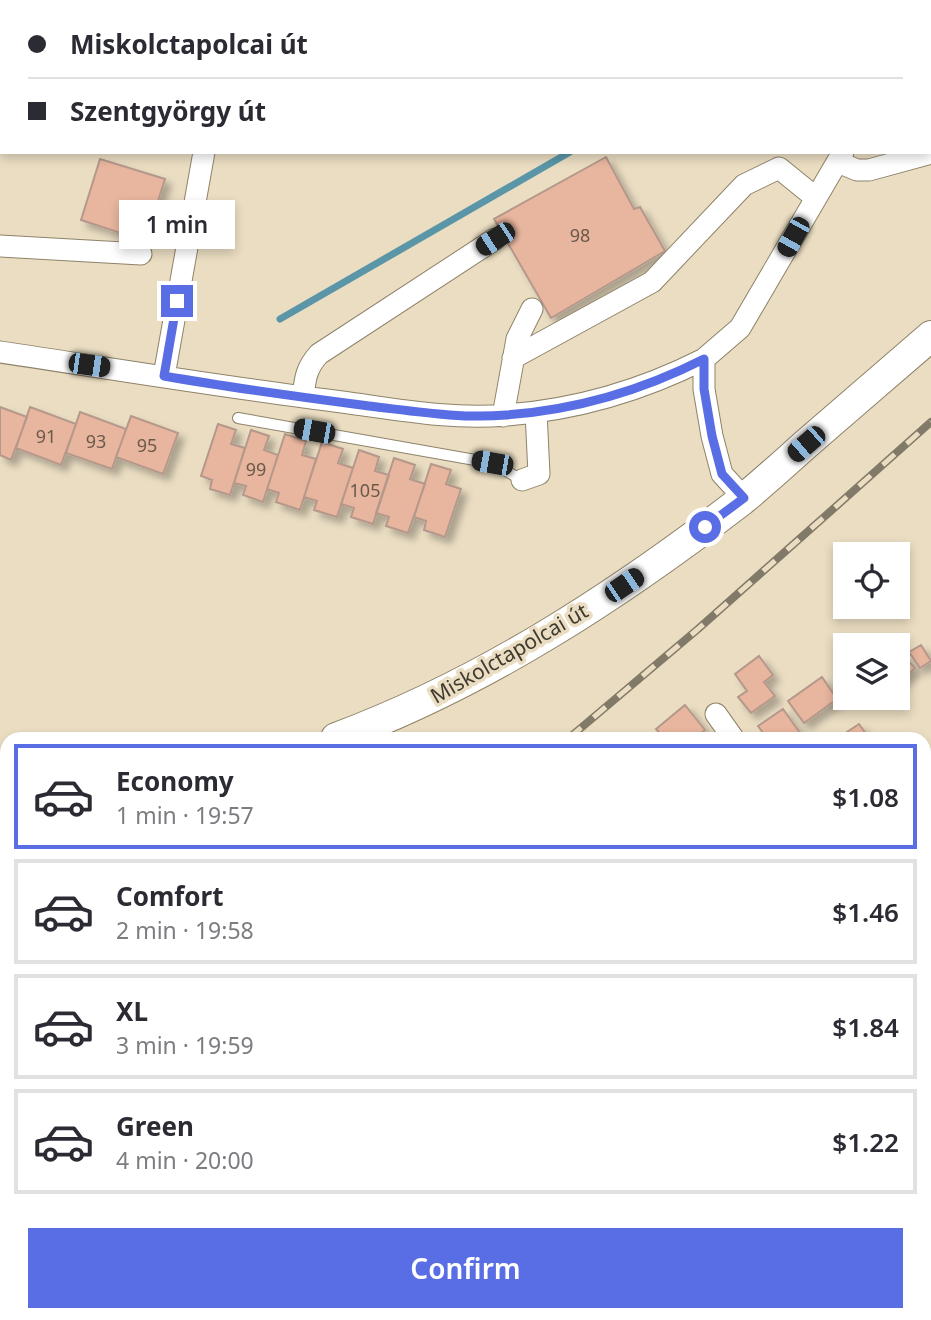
<!DOCTYPE html>
<html lang="en">
<head>
<meta charset="utf-8">
<style>
  :root { --surface:#fff; --page:#f7f7f7; --text:#2b2b33; --muted:#7c7c81; --line:#e1e1e2; --accent:#596de4 }
  body { margin:0; font-family:"Noto Sans",sans-serif; background:var(--page); color:var(--text); height:100vh; display:flex; flex-direction:column; font-size:26px; white-space:nowrap }
  * { box-sizing:border-box; margin:0 }
  p { font-size:23px; color:var(--muted) }
  .icon { flex:none; width:38px; height:38px; fill:none; stroke:currentColor; stroke-width:2; stroke-linecap:round; stroke-linejoin:round }
  .map { position:relative; flex:1; overflow:hidden }
  .panel { position:absolute; left:0px; top:732px; width:931px; height:590px; display:flex; flex-direction:column; background:var(--surface); border-radius:21px 21px 0 0; box-shadow:0 4px 10px #0003 }
  .panel>* { flex:none }
  .banner { position:absolute; left:0px; top:0px; width:931px; height:154px; box-shadow:0 4px 10px #0003; display:grid; align-content:center; height:154px; padding:0 28px; background:var(--surface) }
  .tools { position:absolute; left:833px; top:542px; display:grid; gap:14px }
  .tools a { display:grid; place-items:center; width:77px; height:77px; border-radius:0px; background:var(--surface); box-shadow:0 4px 10px #0003; font-size:35px }
  .end { position:absolute; width:32px; height:32px; margin:-16px; border:9px solid #596de4; background:#fff; box-shadow:0 0 0 4px #fff }
  .from { border-radius:50% }
  .bubble { position:absolute; height:49px; border-radius:0px; background:var(--surface); box-shadow:0 4px 10px #0003; font-size:23px; font-weight:600; line-height:49px; text-align:center }
  .car { position:absolute; width:21px; height:42px; margin:-21px -10px; border-radius:9px; box-shadow:0 0 5px 2px #0007; background:linear-gradient(#222 24%,#8ab4d8 0 40%,#222 0 76%,#8ab4d8 0 86%,#222 0) }
  .banner b { display:flex; align-items:center; gap:24px; height:66px; font-size:26px }
  .banner b+b { border-top:2px solid var(--line) }
  .banner i { width:18px; height:18px; background:var(--text) }
  ul { padding:12px 0 0; list-style:none }
  li { display:flex; align-items:center; gap:21px; height:105px; margin:0 14px 10px; padding:0 14px; border:4px solid var(--line); border-radius:0px }
  li div { flex:1 }
  li b { display:block; font-size:26px }
  li em { font-style:normal; font-weight:600 }
  li.on { border-color:var(--accent) }
  li>.icon { width:63px; height:63px; stroke-width:1.5 }
  .primary-button { display:flex; gap:14px; margin-top:auto; padding:14px 28px }
  .primary-button a { flex:1; height:80px; border-radius:0px; background:var(--accent); color:#fff; font-size:28px; font-weight:600; line-height:80px; text-align:center }
  .map>svg:first-child { display:block }
  .lines { fill:none; stroke-linecap:round; stroke-linejoin:round }
  .stream { stroke:#5a96a7; stroke-width:7 }
  .building { fill:#e8b59e; stroke:#b4988b; stroke-width:2; filter:url(#shadow) }
  .lane-casing { stroke:#8e8369; stroke-width:12 }
  .street-casing { stroke:#8e8369; stroke-width:23 }
  .secondary-casing { stroke:#8e8369; stroke-width:32 }
  .lane { stroke:#fff; stroke-width:10 }
  .street { stroke:#fff; stroke-width:21 }
  .secondary { stroke:#fff; stroke-width:30 }
  .rail-casing { stroke:#827a68; stroke-width:8 }
  .rail { stroke:#eaddc2; stroke-width:5; stroke-dasharray:16; stroke-linecap:butt }
  .route { stroke:#596de4; stroke-width:9 }
  .labels { text-anchor:middle; dominant-baseline:central; stroke-width:7; stroke-linejoin:round; paint-order:stroke }
  .number-label { font-size:18px; fill:#6a5a4c }
  .street-label { font-size:21px; fill:#403b30; stroke:#eaddc2 }
</style>
</head>
<body>
<div class="map">
<svg width="931" height="1320" viewBox="0 0 931 1320">
  <defs>
    <filter id="shadow"><feDropShadow dx="6" dy="6" stdDeviation="3.5" flood-color="#0004"/></filter>
  </defs>
  <rect width="100%" height="100%" fill="#eaddc2"/>
  <g class="lines">
    <path class="stream" d="M688,2L689,0
      M280,319L570,152"/>
  </g>
  <path class="building" d="M0,0H49L2,2Z
    M118,0H184L117,2Z
    M269,0H341L268,2Z
    M794,0H847L793,2Z
    M606,157L634,209L640,207L665,251L551,318L494,219Z
    M100,159L165,179L145,241L81,220Z
    M0,407L27,417L11,460L0,455Z
    M30,407L76,424L61,465L16,448Z
    M80,412L126,429L112,469L66,453Z
    M131,416L178,433L163,474L116,457Z
    M218,424L236,430L231,444L245,448L230,495L210,489L212,480L201,476Z
    M251,430L269,436L264,450L278,455L263,502L243,495L246,486L234,483Z
    M285,434L306,441L302,455L316,459L300,510L276,502L279,493L267,489Z
    M322,442L343,449L338,463L353,468L337,517L314,510L317,501L304,497Z
    M359,450L379,457L375,471L389,475L373,524L351,517L354,508L341,504Z
    M394,458L415,465L410,479L425,484L408,533L386,526L389,517L376,513Z
    M431,464L451,470L446,484L461,489L445,537L424,530L426,521L414,517Z
    M921,645L931,661L920,668L909,652Z
    M898,650L915,668L898,684Z
    M759,656L773,675L764,682L775,696L751,713L738,697L747,691L735,674Z
    M822,677L837,699L804,723L788,701Z
    M685,705L705,730L694,738H664L656,729Z
    M783,709L800,733L791,738H767L758,726Z
    M859,724L869,738H843L841,736Z
    M924,892L931,902V946L924,939Z
    M924,1040L931,1049V1058L924,1063Z
    M931,1089V1122L926,1116L924,1118V1094Z
    M7,1144V1187L0,1191V1147Z
    M7,1203V1235L2,1238L0,1207Z
    M45,1314H81L84,1320H48Z
    M354,1314H404L410,1320H360Z
    M485,1314H554L550,1318L552,1320H485L482,1317Z
    M695,1314H716L710,1320H700Z"/>
  <g class="lines">
    <g class="lane-casing">
      <path id="lane" d="M238,418L492,463L522,480"/>
    </g>
    <g class="street-casing">
      <path id="street" d="M886,2L887,0
        M929,3L931,0
        M0,26H2
        M0,89H2
        M838,162L857,170H869L931,153
        M779,168L816,198
        M0,246L141,254
        M0,352C114,369 228,388 342,402C395,409 452,420 506,415C574,410 643,390 704,359
        M513,358L652,282L744,185L779,168
        M164,376L204,152
        M303,397C305,379 306,368 319,354L495,239
        M503,416L517,339L532,309
        M522,480L539,474L536,412
        M744,498L722,474L712,436L704,389V359L740,328L843,152
        M716,714L733,738
        M924,862L931,856
        M924,1015L931,1025
        M0,1277L7,1294
        M16,1314L18,1320
        M845,1314L849,1320
        M441,1320L447,1314"/>
    </g>
    <g class="secondary-casing">
      <path id="secondary" d="M336,738C484,683 617,596 742,500C764,482 785,463 806,444C848,408 889,372 931,336
        M0,789H7
        M0,816H7"/>
    </g>
    <use href="#lane" class="lane"/>
    <use href="#street" class="street"/>
    <use href="#secondary" class="secondary"/>
    <g class="rail-casing">
      <path id="rail" d="M569,738L698,629L931,422
        M0,961H7"/>
    </g>
    <use href="#rail" class="rail"/>
  </g>
  <g class="lines">
    <path class="route" d="M177,301L164,376C232,388 300,397 369,406C413,411 461,419 506,415C574,410 643,390 704,359V389L712,436L722,474L744,498L705,527"/>
  </g>
  <g class="labels">
    <g class="number-label">
      <text x="580" y="235">98</text>
      <text x="46" y="436">91</text>
      <text x="96" y="441">93</text>
      <text x="147" y="445">95</text>
      <text x="256" y="469">99</text>
      <text x="365" y="490">105</text>
    </g>
    <g class="street-label">
      <text transform="translate(509 653) rotate(-30)">Miskolctapolcai út</text>
    </g>
  </g>
</svg>
<div class="tools">
<a><svg class="icon" aria-label="locate" viewBox="0 0 24 24"><circle cx="12" cy="12" r="6"/><path d="M12 2v4M12 18v4M2 12h4M18 12h4"/></svg></a>
<a><svg class="icon" aria-label="layers" viewBox="0 0 24 24"><path d="M12 4l9 5-9 5-9-5zM3 14l9 5 9-5"/></svg></a>
</div>
<i class="end from" style="left:705px;top:527px"></i>
<i class="end" style="left:177px;top:301px"></i>
<div class="bubble" style="left:119px;top:200px;width:116px">1 min</div>
<i class="car" style="left:793px;top:237px;rotate:209deg"></i>
<i class="car" style="left:495px;top:239px;rotate:237deg"></i>
<i class="car" style="left:89px;top:365px;rotate:98deg"></i>
<i class="car" style="left:314px;top:431px;rotate:280deg"></i>
<i class="car" style="left:806px;top:444px;rotate:229deg"></i>
<i class="car" style="left:492px;top:463px;rotate:280deg"></i>
<i class="car" style="left:624px;top:585px;rotate:56deg"></i>
<div class="banner">
<b><i class="from"></i>Miskolctapolcai út</b>
<b><i></i>Szentgyörgy út</b>
</div>
<section class="panel">
<ul>
<li class="on"><svg class="icon" aria-label="car" viewBox="0 0 24 24"><path d="M5 17H2v-5l4-1 3-4h7l3 4 3 1v5h-3M9 17h6M6 11h13"/><circle cx="7" cy="17" r="2"/><circle cx="17" cy="17" r="2"/></svg><div><b>Economy</b><p>1 min · 19:57</p></div><em>$1.08</em></li>
<li><svg class="icon" aria-label="car" viewBox="0 0 24 24"><path d="M5 17H2v-5l4-1 3-4h7l3 4 3 1v5h-3M9 17h6M6 11h13"/><circle cx="7" cy="17" r="2"/><circle cx="17" cy="17" r="2"/></svg><div><b>Comfort</b><p>2 min · 19:58</p></div><em>$1.46</em></li>
<li><svg class="icon" aria-label="car" viewBox="0 0 24 24"><path d="M5 17H2v-5l4-1 3-4h7l3 4 3 1v5h-3M9 17h6M6 11h13"/><circle cx="7" cy="17" r="2"/><circle cx="17" cy="17" r="2"/></svg><div><b>XL</b><p>3 min · 19:59</p></div><em>$1.84</em></li>
<li><svg class="icon" aria-label="car" viewBox="0 0 24 24"><path d="M5 17H2v-5l4-1 3-4h7l3 4 3 1v5h-3M9 17h6M6 11h13"/><circle cx="7" cy="17" r="2"/><circle cx="17" cy="17" r="2"/></svg><div><b>Green</b><p>4 min · 20:00</p></div><em>$1.22</em></li>
</ul>
<div class="primary-button"><a>Confirm</a></div>
</section>
</div>
</body>
</html>
